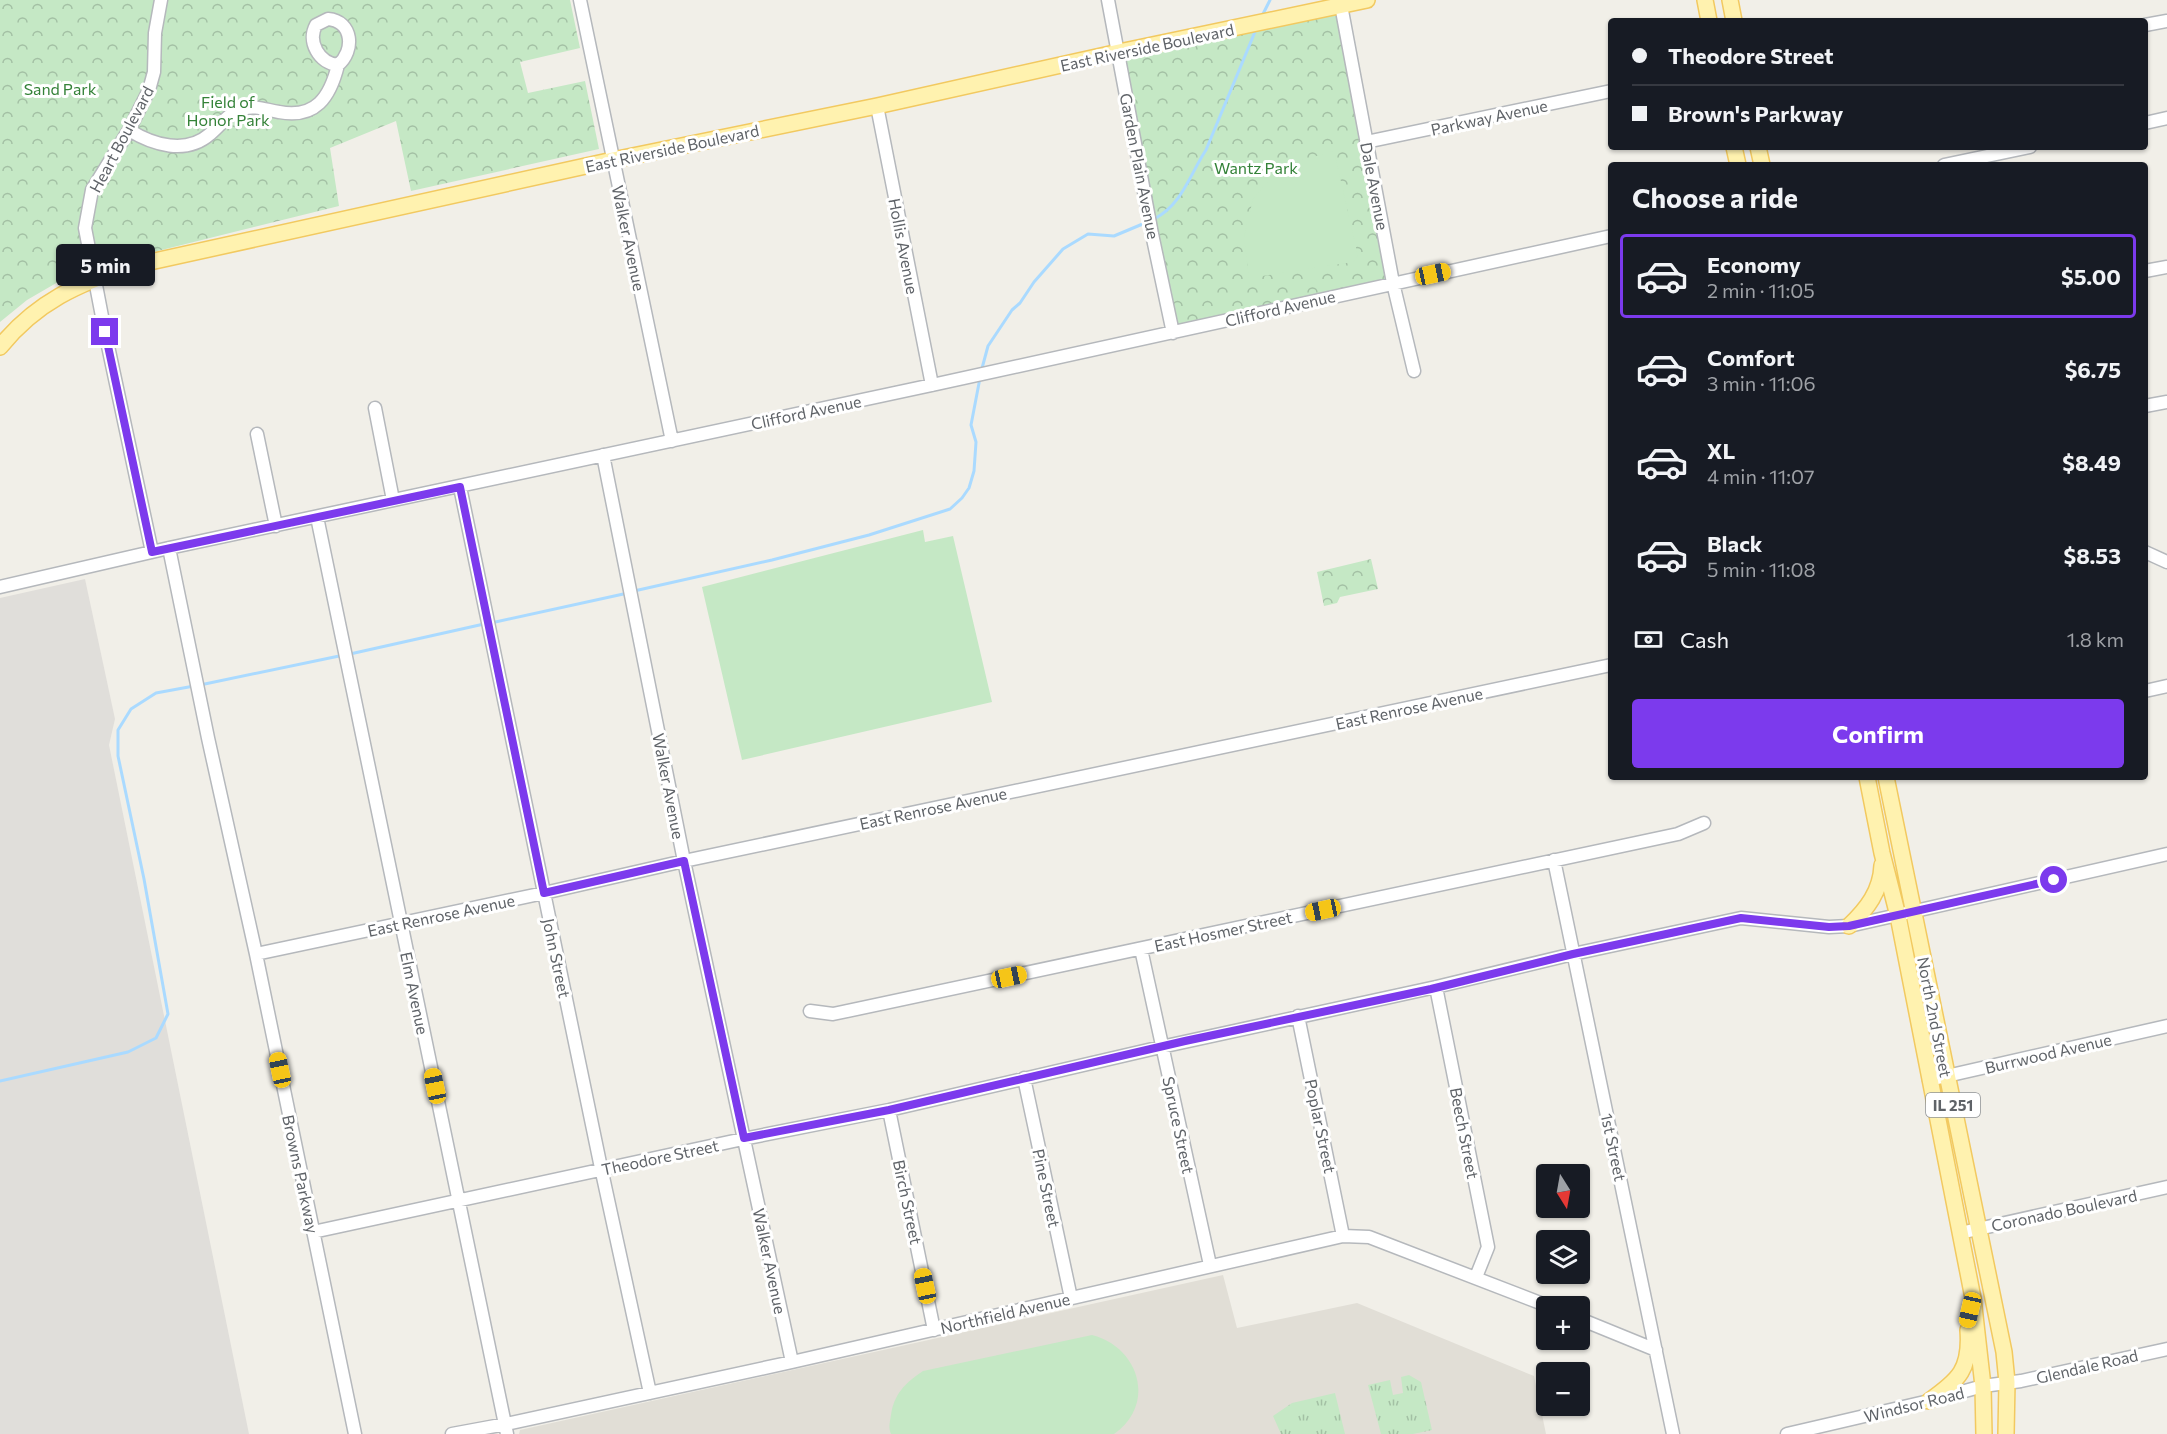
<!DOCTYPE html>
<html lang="en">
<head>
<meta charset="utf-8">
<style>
  :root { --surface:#171b24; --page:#20242c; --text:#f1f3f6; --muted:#9ea1a6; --line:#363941; --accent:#7c3aed }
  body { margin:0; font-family:Commissioner,sans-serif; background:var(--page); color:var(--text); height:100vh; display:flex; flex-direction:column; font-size:22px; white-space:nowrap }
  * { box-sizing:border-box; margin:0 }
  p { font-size:20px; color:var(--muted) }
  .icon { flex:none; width:33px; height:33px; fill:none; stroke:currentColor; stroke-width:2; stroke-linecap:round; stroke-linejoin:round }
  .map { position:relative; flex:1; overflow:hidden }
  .panel { position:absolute; left:1608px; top:162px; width:540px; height:618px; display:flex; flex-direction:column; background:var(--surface); border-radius:6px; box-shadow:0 2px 4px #0004 }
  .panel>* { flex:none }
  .hud { position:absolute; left:1608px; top:18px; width:540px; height:132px; border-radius:6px; box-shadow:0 2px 4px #0004; display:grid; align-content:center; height:132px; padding:0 24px; background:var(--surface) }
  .needle { width:39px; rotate:169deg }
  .buttons { position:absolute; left:1536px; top:1164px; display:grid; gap:12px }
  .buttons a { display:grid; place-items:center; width:54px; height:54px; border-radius:6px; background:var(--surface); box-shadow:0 2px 4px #0004; font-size:30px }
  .end { position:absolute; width:27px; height:27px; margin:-14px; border:8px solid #7c3aed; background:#fff; box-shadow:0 0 0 3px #fff }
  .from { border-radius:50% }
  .bubble { position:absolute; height:42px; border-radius:6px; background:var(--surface); box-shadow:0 2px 4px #0004; font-size:20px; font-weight:700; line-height:42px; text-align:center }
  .car { position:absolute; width:18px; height:36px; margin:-18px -9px; border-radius:8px; box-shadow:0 0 4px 2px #0007; background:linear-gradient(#f5c518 24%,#345 0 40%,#f5c518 0 76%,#345 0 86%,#f5c518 0) }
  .hud b { display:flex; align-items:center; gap:21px; height:57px; font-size:22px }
  .hud b+b { border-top:2px solid var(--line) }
  .hud i { width:15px; height:15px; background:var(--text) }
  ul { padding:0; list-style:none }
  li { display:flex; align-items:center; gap:18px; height:84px; margin:0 12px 9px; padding:0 12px; border:3px solid transparent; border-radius:6px }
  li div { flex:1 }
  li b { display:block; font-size:22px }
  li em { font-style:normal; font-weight:700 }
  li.current { border-color:var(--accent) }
  li>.icon { width:54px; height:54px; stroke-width:1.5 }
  h2 { padding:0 24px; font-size:27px; line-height:72px }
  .pay { display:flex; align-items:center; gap:15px; height:66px; padding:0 24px; font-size:22px }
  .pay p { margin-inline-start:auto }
  .button { display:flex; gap:12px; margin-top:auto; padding:12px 24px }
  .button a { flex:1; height:69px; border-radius:6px; background:var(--accent); color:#fff; font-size:24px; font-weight:700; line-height:69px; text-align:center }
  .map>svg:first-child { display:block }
  .industrial { fill:#e0deda }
  .education { fill:#e1ded6 }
  .grass { fill:url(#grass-tufts) }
  .park { fill:url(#park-crowns) }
  .pitch { fill:#c5e8c5 }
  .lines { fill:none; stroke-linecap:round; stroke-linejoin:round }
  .stream { stroke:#aadaff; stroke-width:3 }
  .minor-casing { stroke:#b5b8bc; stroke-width:15 }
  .major-casing { stroke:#f2c960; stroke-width:18 }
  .minor { stroke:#fff; stroke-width:12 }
  .major { stroke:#fff2af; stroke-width:15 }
  .route { stroke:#7c3aed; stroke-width:8 }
  .labels { text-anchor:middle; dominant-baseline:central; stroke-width:6; stroke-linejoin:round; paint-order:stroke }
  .shield { fill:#fff; stroke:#8f9295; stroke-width:1.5 }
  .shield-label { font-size:15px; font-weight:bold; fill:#5f6368 }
  .street-label { font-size:16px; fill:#5f6368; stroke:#fff }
  .park-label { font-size:16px; fill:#348238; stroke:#fff }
</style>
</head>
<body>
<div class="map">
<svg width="2167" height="1434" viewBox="0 0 2167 1434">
  <defs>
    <pattern id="grass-tufts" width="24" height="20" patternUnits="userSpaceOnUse" patternTransform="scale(1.5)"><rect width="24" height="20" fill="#c5e8c5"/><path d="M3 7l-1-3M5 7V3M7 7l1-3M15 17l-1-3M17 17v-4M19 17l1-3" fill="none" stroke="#a3c0a4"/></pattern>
    <pattern id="park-crowns" width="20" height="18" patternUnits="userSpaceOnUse" patternTransform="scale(1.5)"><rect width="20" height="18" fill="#c5e8c5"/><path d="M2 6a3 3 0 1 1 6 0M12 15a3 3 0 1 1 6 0" fill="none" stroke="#a3c0a4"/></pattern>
  </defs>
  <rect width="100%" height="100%" fill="#f1efe8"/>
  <path class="industrial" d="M85,579L115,719L109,745L249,1434H0V598Z"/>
  <path class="education" d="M1223,1275L1237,1328L1357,1303L1534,1376L1546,1434H519L520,1430Z"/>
  <path class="grass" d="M1409,1375L1421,1382L1432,1430L1413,1434H1381L1368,1385L1390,1380L1393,1395L1403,1393L1401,1377Z
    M1335,1393L1345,1434H1281L1273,1416L1292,1403Z"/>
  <path class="park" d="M0,0H570L580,48L520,62L528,93L585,81L599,149L411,191L396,121L330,148L339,206L77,271L27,300L0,322Z
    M1340,6L1393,283L1173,333L1119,52Z
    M1371,559L1378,589L1340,597L1337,603L1324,606L1317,572Z"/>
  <path class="pitch" d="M1334,151L1358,256L1353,262L1249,278L1244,237L1253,199L1281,166Z
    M923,530L925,542L953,536L992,702L742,760L702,587Z
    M1092,1335C1139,1347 1157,1404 1114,1434H891C888,1427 890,1422 891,1415C894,1394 905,1383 923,1371Z"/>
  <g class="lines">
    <path class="stream" d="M1262,16L1270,0
      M1154,219C1182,205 1190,174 1206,150L1257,27
      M981,372L988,346L1012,310L1020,303L1034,282L1063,249L1088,234L1114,236L1145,223
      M634,591L772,560L869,535L950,509L962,498L969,488L974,471L976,442L971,425L980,378
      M491,623L628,593
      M350,654L484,624
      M200,685L344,655
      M0,1081L128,1052L156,1038L168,1014L144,879L118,756V730L131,709L156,693L194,686"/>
    <g class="minor-casing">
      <path id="minor" d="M580,0L672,441
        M1108,0L1152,234L1173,333
        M1340,0L1393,283L1414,371
        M328,19C353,21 355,51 338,65C319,63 307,42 316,25Z
        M2145,25L2167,21
        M877,106L932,385
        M2145,123L2167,118
        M129,130C153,145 186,155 210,134C221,125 228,113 243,109C255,105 266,110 279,112C316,119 330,97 338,65
        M1366,142L1611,91
        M1944,165L2030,147
        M2145,271L2167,267
        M2145,406L2167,402
        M375,408L393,500
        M257,434L276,526
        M603,455L684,861L792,1362
        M460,487L600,1163L650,1393
        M317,517L507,1434
        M169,548L208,738L256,954L355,1434
        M152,552L105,332L85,228L92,190L129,130L149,90L154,72L155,33L161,0
        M2145,552L2167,562
        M0,587L169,548L932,385L1611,236
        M2145,691L2167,686
        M1554,860L1673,1434
        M1141,949L1210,1265
        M256,954L544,893L684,861L1611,665
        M1436,987L1488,1247L1476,1277
        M810,1011L833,1014L1678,834L1704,823
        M1298,1016L1343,1236
        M1024,1078L1071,1298
        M1929,1080L2167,1026
        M889,1110L934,1330
        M313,1232L743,1139L889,1110L1161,1047L1436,987L1573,954L1741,918L1829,927L1849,926L2167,854
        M1960,1233L2167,1187
        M1580,1319L1656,1350
        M452,1434L506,1424L792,1362L1343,1236L1369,1237L1548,1306
        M1787,1434L1929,1401L1983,1386L2021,1381L2167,1349"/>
    </g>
    <g class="major-casing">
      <path id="major" d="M1705,0L1709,21
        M1730,0L1734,21
        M1734,147L1738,165
        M1758,147L1762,165
        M0,347C36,302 79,283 132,266L613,160L877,106L1119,52L1367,0
        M1867,777L1882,853L1898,916L1973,1298L1983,1386L1984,1434
        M1886,777L2004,1352L2007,1382L2006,1434
        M1849,926C1867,909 1881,891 1882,865
        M1929,1401C1959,1380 1971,1369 1968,1330"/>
    </g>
    <use href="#minor" class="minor"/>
    <use href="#major" class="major"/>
  </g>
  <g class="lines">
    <path class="route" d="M105,332L152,552L460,487L544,893L684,861L744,1138L889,1110L1185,1041L1431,989L1573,954L1741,918L1829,927L1849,926L2054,880"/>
  </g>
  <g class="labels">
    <rect class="shield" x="1926" y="1093" width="54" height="24" rx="4.5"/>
    <g class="shield-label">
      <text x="1953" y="1105">IL 251</text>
    </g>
    <g class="street-label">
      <text transform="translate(1147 47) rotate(-12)">East Riverside Boulevard</text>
      <text transform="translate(1489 117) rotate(-12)">Parkway Avenue</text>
      <text transform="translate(121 139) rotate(-62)">Heart Boulevard</text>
      <text transform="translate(672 148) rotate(-12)">East Riverside Boulevard</text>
      <text transform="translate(1140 166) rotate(79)">Garden Plain Avenue</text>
      <text transform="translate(1375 186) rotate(79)">Dale Avenue</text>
      <text transform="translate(629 238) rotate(78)">Walker Avenue</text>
      <text transform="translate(904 246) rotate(79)">Hollis Avenue</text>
      <text transform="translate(1280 308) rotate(-13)">Clifford Avenue</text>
      <text transform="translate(806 412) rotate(-12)">Clifford Avenue</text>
      <text transform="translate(1409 708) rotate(-12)">East Renrose Avenue</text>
      <text transform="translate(669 786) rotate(79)">Walker Avenue</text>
      <text transform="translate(933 808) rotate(-12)">East Renrose Avenue</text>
      <text transform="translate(441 915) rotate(-12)">East Renrose Avenue</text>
      <text transform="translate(1223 931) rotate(-12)">East Hosmer Street</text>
      <text transform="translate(557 958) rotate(78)">John Street</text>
      <text transform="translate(415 993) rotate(78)">Elm Avenue</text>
      <text transform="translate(1935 1017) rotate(79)">North 2nd Street</text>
      <text transform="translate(2048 1053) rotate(-13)">Burrwood Avenue</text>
      <text transform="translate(1179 1125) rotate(78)">Spruce Street</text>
      <text transform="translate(1321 1126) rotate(78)">Poplar Street</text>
      <text transform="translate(1465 1133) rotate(79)">Beech Street</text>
      <text transform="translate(1614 1147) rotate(78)">1st Street</text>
      <text transform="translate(660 1157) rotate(-12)">Theodore Street</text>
      <text transform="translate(301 1174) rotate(78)">Browns Parkway</text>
      <text transform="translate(1047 1188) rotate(78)">Pine Street</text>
      <text transform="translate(908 1202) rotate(78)">Birch Street</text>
      <text transform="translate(2064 1210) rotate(-12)">Coronado Boulevard</text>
      <text transform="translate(770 1261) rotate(78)">Walker Avenue</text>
      <text transform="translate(1005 1313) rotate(-13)">Northfield Avenue</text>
      <text transform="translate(2087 1366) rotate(-13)">Glendale Road</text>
      <text transform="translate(1914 1404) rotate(-14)">Windsor Road</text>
    </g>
    <g class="park-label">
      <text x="60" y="88">Sand Park</text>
      <text x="228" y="101">Field of<tspan x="228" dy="18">Honor Park</tspan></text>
      <text x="1256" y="167">Wantz Park</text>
    </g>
  </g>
</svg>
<div class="buttons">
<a><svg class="needle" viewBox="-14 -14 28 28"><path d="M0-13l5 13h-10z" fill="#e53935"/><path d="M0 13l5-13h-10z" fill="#9ea1a6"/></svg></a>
<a><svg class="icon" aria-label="layers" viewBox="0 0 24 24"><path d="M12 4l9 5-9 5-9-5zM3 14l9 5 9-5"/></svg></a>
<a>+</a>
<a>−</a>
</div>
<i class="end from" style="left:2054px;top:880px"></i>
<i class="end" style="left:105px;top:332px"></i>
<div class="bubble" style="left:56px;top:244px;width:99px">5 min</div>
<i class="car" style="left:1433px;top:274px;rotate:78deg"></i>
<i class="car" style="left:1323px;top:910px;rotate:258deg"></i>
<i class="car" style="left:1009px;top:977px;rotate:78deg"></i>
<i class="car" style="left:280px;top:1070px;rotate:348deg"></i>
<i class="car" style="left:435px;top:1086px;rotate:348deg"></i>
<i class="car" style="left:925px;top:1286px;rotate:348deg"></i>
<i class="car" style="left:1970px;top:1310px;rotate:193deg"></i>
<div class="hud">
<b><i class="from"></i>Theodore Street</b>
<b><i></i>Brown's Parkway</b>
</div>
<section class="panel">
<h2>Choose a ride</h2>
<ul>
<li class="current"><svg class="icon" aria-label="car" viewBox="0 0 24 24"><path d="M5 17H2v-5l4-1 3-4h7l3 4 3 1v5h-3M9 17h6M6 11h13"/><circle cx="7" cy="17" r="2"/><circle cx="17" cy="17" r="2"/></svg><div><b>Economy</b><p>2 min · 11:05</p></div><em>$5.00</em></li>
<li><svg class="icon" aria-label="car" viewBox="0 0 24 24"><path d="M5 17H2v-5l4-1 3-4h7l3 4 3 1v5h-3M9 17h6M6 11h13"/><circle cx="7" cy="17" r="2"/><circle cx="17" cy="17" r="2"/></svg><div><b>Comfort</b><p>3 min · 11:06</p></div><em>$6.75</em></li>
<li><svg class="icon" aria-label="car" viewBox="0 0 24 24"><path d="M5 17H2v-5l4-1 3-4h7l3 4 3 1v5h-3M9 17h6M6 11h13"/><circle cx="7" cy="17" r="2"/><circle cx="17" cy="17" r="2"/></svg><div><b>XL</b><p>4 min · 11:07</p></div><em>$8.49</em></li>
<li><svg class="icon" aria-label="car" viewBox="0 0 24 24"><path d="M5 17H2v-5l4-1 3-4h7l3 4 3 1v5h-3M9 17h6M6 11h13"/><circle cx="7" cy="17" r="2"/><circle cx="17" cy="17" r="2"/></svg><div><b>Black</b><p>5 min · 11:08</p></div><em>$8.53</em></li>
</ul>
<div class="pay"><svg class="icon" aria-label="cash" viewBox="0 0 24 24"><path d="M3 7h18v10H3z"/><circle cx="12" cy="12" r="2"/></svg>Cash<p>1.8 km</p></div>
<div class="button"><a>Confirm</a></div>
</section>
</div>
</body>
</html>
